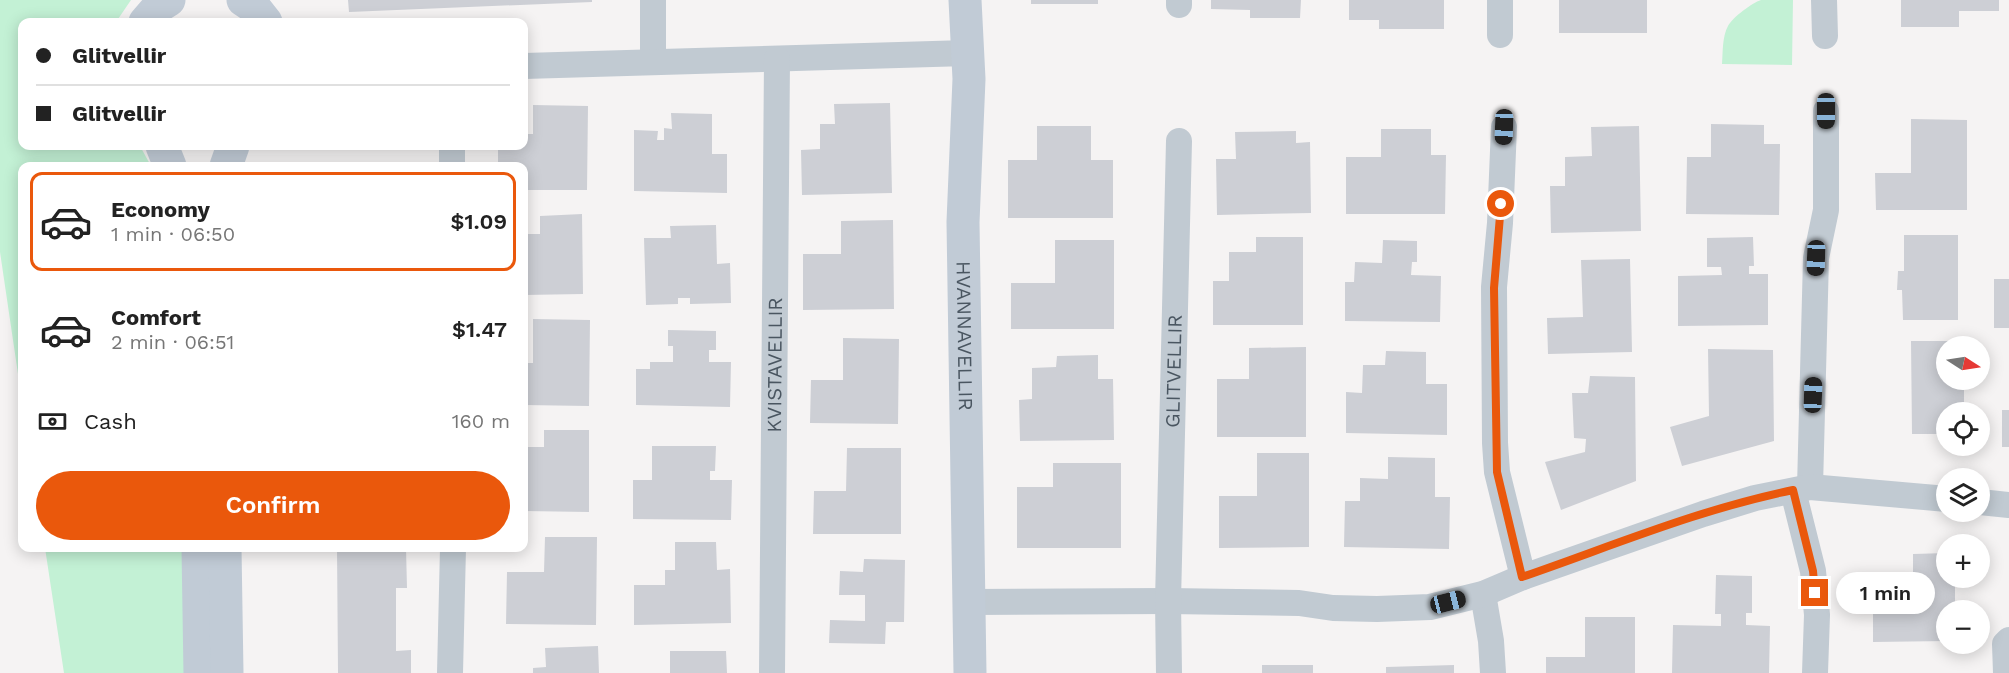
<!DOCTYPE html>
<html lang="en">
<head>
<meta charset="utf-8">
<style>
  :root { --surface:#fff; --page:#f6f6f6; --text:#222; --muted:#767676; --line:#e0e0e0; --accent:#ea580c }
  body { margin:0; font-family:"Work Sans",sans-serif; background:var(--page); color:var(--text); height:100vh; display:flex; flex-direction:column; font-size:22px; white-space:nowrap }
  * { box-sizing:border-box; margin:0 }
  p { font-size:20px; color:var(--muted) }
  .icon { flex:none; width:33px; height:33px; fill:none; stroke:currentColor; stroke-width:2; stroke-linecap:round; stroke-linejoin:round }
  .map { position:relative; flex:1; overflow:hidden }
  .side { position:absolute; left:18px; top:162px; width:510px; height:390px; display:flex; flex-direction:column; background:var(--surface); border-radius:12px; box-shadow:0 3px 15px #0003 }
  .side>* { flex:none }
  .guide { position:absolute; left:18px; top:18px; width:510px; height:132px; border-radius:12px; box-shadow:0 3px 15px #0003; display:grid; align-content:center; height:132px; padding:0 18px; background:var(--surface) }
  .needle { width:39px; rotate:102deg }
  .tools { position:absolute; left:1936px; top:336px; display:grid; gap:12px }
  .tools a { display:grid; place-items:center; width:54px; height:54px; border-radius:50%; background:var(--surface); box-shadow:0 3px 15px #0003; font-size:30px }
  .end { position:absolute; width:27px; height:27px; margin:-14px; border:8px solid #ea580c; background:#fff; box-shadow:0 0 0 3px #fff }
  .from { border-radius:50% }
  .bubble { position:absolute; height:42px; border-radius:21px; background:var(--surface); box-shadow:0 3px 15px #0003; font-size:20px; font-weight:600; line-height:42px; text-align:center }
  .car { position:absolute; width:18px; height:36px; margin:-18px -9px; border-radius:8px; box-shadow:0 0 4px 2px #0007; background:linear-gradient(#222 24%,#8ab4d8 0 40%,#222 0 76%,#8ab4d8 0 86%,#222 0) }
  .guide b { display:flex; align-items:center; gap:21px; height:57px; font-size:22px }
  .guide b+b { border-top:2px solid var(--line) }
  .guide i { width:15px; height:15px; background:var(--text) }
  ul { padding:10px 0 0; list-style:none }
  li { display:flex; align-items:center; gap:18px; height:99px; margin:0 12px 9px; padding:0 6px; border:3px solid transparent; border-radius:12px }
  li div { flex:1 }
  li b { display:block; font-size:22px }
  li em { font-style:normal; font-weight:600 }
  li.on { border-color:var(--accent) }
  li>.icon { width:54px; height:54px; stroke-width:1.5 }
  .pay { display:flex; align-items:center; gap:15px; height:66px; padding:0 18px; font-size:22px }
  .pay p { margin-inline-start:auto }
  .cta { display:flex; gap:12px; margin-top:auto; padding:12px 18px }
  .cta a { flex:1; height:69px; border-radius:36px; background:var(--accent); color:#fff; font-size:24px; font-weight:600; line-height:69px; text-align:center }
  .map>svg:first-child { display:block }
  .green { fill:#c3f1d5 }
  .building { fill:#cdcfd5 }
  .lines { fill:none; stroke-linecap:round; stroke-linejoin:round }
  .street { stroke:#c1cad2; stroke-width:26 }
  .secondary { stroke:#c1cbd6; stroke-width:33 }
  .route { stroke:#ea580c; stroke-width:8 }
  .labels { text-anchor:middle; dominant-baseline:central; stroke-width:6; stroke-linejoin:round; paint-order:stroke }
  .street-label { font-size:20px; fill:#4a5661; stroke:#fff }
</style>
</head>
<body>
<div class="map">
<svg width="2009" height="673" viewBox="0 0 2009 673">
  <rect width="100%" height="100%" fill="#f5f3f3"/>
  <path class="green" d="M0,0H131L116,22H22V146H140L151,166H22V401L0,252Z
    M1761,0H1793L1792,65L1722,64C1723,52 1722,37 1728,26C1733,17 1752,3 1761,0Z
    M45,548H187L188,673H64Z"/>
  <path class="building" d="M348,0H592V2L349,12Z
    M1031,0H1098V4H1031Z
    M1211,0H1301L1300,18H1250V10L1211,9Z
    M1349,0H1444V29H1379V20H1349Z
    M1559,0H1647V33H1559Z
    M1901,0H1999V11H1959V27H1901Z
    M890,103L892,193L802,195L801,150L820,149V124H835L834,104Z
    M533,105L588,106L587,190H524V166H498V146H524V134H533Z
    M671,113L712,114V154H727V193L634,191V130L658,131L657,140H664V128L672,129Z
    M1911,119L1967,120V210H1876L1875,173H1911Z
    M1711,124L1764,125V144H1780L1779,215L1686,214L1687,157H1711Z
    M1037,126H1091V160H1113V218H1008V160H1037Z
    M1639,126L1641,231L1551,233L1550,186H1565V157L1592,156L1591,127Z
    M1381,129H1431V155H1446L1445,214H1346V157H1381Z
    M1296,131V143L1310,142L1311,213L1217,215L1216,159H1236L1235,132Z
    M582,214L583,294L524,295V269H527L526,234H540V216Z
    M893,220L894,309L803,310V254H841V221Z
    M716,225L717,264L730,263L731,303L690,304V298H678V304L646,305L644,238H671L670,226Z
    M1904,235H1958V320H1903L1902,290H1897L1898,271H1904Z
    M1256,237H1303V325H1213V281H1229V252H1256Z
    M1753,237L1754,266H1749V274H1768V325L1678,326V276L1722,275L1721,267H1707V238Z
    M1055,240H1114V329H1011V283H1055Z
    M1383,240L1417,241V262H1412L1411,275L1441,276L1440,322L1345,321V282H1354L1355,262L1382,263Z
    M1630,259L1632,352L1548,354L1547,318L1583,317L1581,260Z
    M1994,279H2009V328H1994Z
    M533,319L590,320L589,406L524,405V363H533Z
    M668,330L716,331V350H709V362H731L730,407L636,405V369H650V362H673V346H668Z
    M843,338L899,339L898,424L810,423L811,380H843Z
    M1911,341H1964V346H1947V380H1964V412H1947V434H1912Z
    M1306,347V437H1217V379H1249V348Z
    M1708,349L1773,350L1774,441L1682,466L1670,427L1709,416Z
    M1386,351L1426,352V384H1447V435L1346,433V392L1362,393L1363,365H1385Z
    M1098,355V379H1113L1114,440L1020,441L1019,400L1032,399V368L1056,367L1057,356Z
    M1590,376L1635,377L1636,481L1561,510L1545,462L1585,452L1586,439L1574,438L1572,393H1588Z
    M2002,410H2009V447H2002Z
    M544,430H589V512L524,511V447H544Z
    M652,446H716L715,471H710V480H732L731,520L633,519V480H652Z
    M847,448H901V534H813L814,491H846Z
    M1257,453H1309V547L1219,548V496H1257Z
    M1388,457L1435,458V497H1450L1449,549L1344,547L1345,501H1360V478L1388,479Z
    M1053,463H1121V548H1017V487H1053Z
    M545,537H597L596,625L506,624L507,572H544Z
    M675,542H716L717,570L730,569L731,623L634,625V585H665V570H675Z
    M337,548H406L407,588H396V651L411,650V673H338Z
    M1947,553V578H1955V610H1947V641L1873,642V601H1887V572H1913V554Z
    M864,559L905,560L904,622H886L885,644L829,643L830,620L865,621V595H839L840,571L863,572Z
    M1716,575L1752,576V613H1746V625L1770,626L1769,673H1672L1673,625L1721,626V614H1715Z
    M1585,617H1635V673H1546V657H1585Z
    M598,646L599,673H533V668L546,667L545,648Z
    M670,651H726L727,673H670Z
    M1262,665H1313V673H1262Z
    M1454,665V673H1386V667Z"/>
  <g class="lines">
    <g class="street">
      <path d="M1179,0V5"/>
      <path d="M1500,0V35"/>
      <path d="M1824,0L1825,36"/>
      <path d="M653,62V0"/>
      <path d="M524,66L967,53"/>
      <path d="M1504,127L1500,223L1494,287L1495,443L1497,472L1523,577"/>
      <path d="M452,166V146"/>
      <path d="M1810,487L1816,258L1826,210V111"/>
      <path d="M1793,491L1813,571L1817,615L1815,673"/>
      <path d="M1980,502L2009,505"/>
      <path d="M1483,594L1491,641L1493,673"/>
      <path d="M970,602L1168,601L1299,603L1333,608L1377,609L1430,607L1483,594L1523,577L1703,514L1755,498L1810,487L1947,499"/>
      <path d="M450,673L453,548"/>
      <path id="s1" d="M772,673L777,59"/>
      <path id="s2" d="M1169,673L1168,601L1179,141"/>
      <path d="M2006,673L2005,644L2009,640"/>
    </g>
    <g class="secondary">
      <path d="M243,0L255,8L266,22"/>
      <path id="s3" d="M965,0L969,79L963,222L970,673"/>
      <path d="M145,22L158,7L169,0"/>
      <path d="M162,146L170,166"/>
      <path d="M226,166L233,146"/>
      <path d="M198,548L200,673"/>
      <path d="M225,548L227,673"/>
    </g>
  </g>
  <g class="lines">
    <path class="route" d="M1501,204L1494,288L1497,472L1522,577C1612,546 1700,509 1793,490L1813,571L1815,593"/>
  </g>
  <g class="labels">
    <g class="street-label">
      <text stroke="none"><textPath href="#s3" startOffset="336">HVANNAVELLIR</textPath></text>
      <text stroke="none"><textPath href="#s1" startOffset="308">KVISTAVELLIR</textPath></text>
      <text stroke="none"><textPath href="#s2" startOffset="302">GLITVELLIR</textPath></text>
    </g>
  </g>
</svg>
<div class="tools">
<a><svg class="needle" viewBox="-14 -14 28 28"><path d="M0-13l5 13h-10z" fill="#e53935"/><path d="M0 13l5-13h-10z" fill="#767676"/></svg></a>
<a><svg class="icon" aria-label="locate" viewBox="0 0 24 24"><circle cx="12" cy="12" r="6"/><path d="M12 2v4M12 18v4M2 12h4M18 12h4"/></svg></a>
<a><svg class="icon" aria-label="layers" viewBox="0 0 24 24"><path d="M12 4l9 5-9 5-9-5zM3 14l9 5 9-5"/></svg></a>
<a>+</a>
<a>−</a>
</div>
<i class="end from" style="left:1501px;top:204px"></i>
<i class="end" style="left:1815px;top:593px"></i>
<div class="bubble" style="left:1836px;top:572px;width:99px">1 min</div>
<i class="car" style="left:1826px;top:111px;rotate:180deg"></i>
<i class="car" style="left:1504px;top:127px;rotate:182deg"></i>
<i class="car" style="left:1816px;top:258px;rotate:182deg"></i>
<i class="car" style="left:1813px;top:395px;rotate:2deg"></i>
<i class="car" style="left:1448px;top:602px;rotate:76deg"></i>
<div class="guide">
<b><i class="from"></i>Glitvellir</b>
<b><i></i>Glitvellir</b>
</div>
<section class="side">
<ul>
<li class="on"><svg class="icon" aria-label="car" viewBox="0 0 24 24"><path d="M5 17H2v-5l4-1 3-4h7l3 4 3 1v5h-3M9 17h6M6 11h13"/><circle cx="7" cy="17" r="2"/><circle cx="17" cy="17" r="2"/></svg><div><b>Economy</b><p>1 min · 06:50</p></div><em>$1.09</em></li>
<li><svg class="icon" aria-label="car" viewBox="0 0 24 24"><path d="M5 17H2v-5l4-1 3-4h7l3 4 3 1v5h-3M9 17h6M6 11h13"/><circle cx="7" cy="17" r="2"/><circle cx="17" cy="17" r="2"/></svg><div><b>Comfort</b><p>2 min · 06:51</p></div><em>$1.47</em></li>
</ul>
<div class="pay"><svg class="icon" aria-label="cash" viewBox="0 0 24 24"><path d="M3 7h18v10H3z"/><circle cx="12" cy="12" r="2"/></svg>Cash<p>160 m</p></div>
<div class="cta"><a>Confirm</a></div>
</section>
</div>
</body>
</html>
